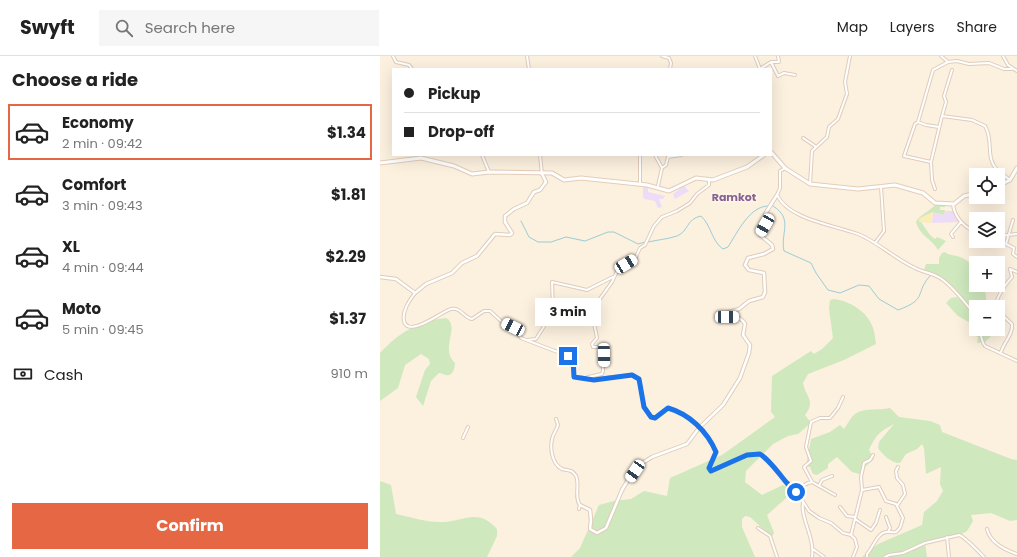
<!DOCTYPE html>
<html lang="en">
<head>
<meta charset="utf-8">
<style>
  :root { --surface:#fff; --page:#f6f6f6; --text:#222; --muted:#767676; --line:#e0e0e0; --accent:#e66743 }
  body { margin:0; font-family:Poppins,sans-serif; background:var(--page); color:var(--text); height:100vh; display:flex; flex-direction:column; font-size:15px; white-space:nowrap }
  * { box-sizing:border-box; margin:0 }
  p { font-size:13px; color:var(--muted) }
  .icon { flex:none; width:22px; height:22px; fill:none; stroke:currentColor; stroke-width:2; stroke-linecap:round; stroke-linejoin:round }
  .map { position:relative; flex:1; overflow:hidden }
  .side { display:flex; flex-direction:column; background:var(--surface); width:380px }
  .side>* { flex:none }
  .banner { position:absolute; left:12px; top:12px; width:380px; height:88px; border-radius:0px; box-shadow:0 4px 16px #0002; display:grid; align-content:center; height:88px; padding:0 12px; background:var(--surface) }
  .fabs { position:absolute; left:589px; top:112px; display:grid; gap:8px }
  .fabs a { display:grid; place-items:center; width:36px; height:36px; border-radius:0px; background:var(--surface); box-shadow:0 4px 16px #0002; font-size:20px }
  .end { position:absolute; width:18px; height:18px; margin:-9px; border:5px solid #1a73e8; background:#fff; box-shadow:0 0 0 2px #fff }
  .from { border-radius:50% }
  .bubble { position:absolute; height:28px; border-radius:0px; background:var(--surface); box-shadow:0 4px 16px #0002; font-size:13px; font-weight:700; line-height:28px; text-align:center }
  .car { position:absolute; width:12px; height:24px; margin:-12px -6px; border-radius:5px; box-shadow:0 0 3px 1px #0007; background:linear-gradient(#fff 24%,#345 0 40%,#fff 0 76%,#345 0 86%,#fff 0) }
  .banner b { display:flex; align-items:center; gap:14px; height:38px; font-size:15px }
  .banner b+b { border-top:1px solid var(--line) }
  .banner i { width:10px; height:10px; background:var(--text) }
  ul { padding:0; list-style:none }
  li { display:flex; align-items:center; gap:12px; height:56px; margin:0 8px 6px; padding:0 4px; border:2px solid transparent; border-radius:0px }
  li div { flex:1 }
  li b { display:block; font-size:15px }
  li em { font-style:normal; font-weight:700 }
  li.selected { border-color:var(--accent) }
  li>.icon { width:36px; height:36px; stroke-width:1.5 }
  h2 { padding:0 12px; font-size:18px; line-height:48px }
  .pay { display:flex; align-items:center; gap:10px; height:44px; padding:0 12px; font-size:15px }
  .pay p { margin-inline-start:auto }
  .cta { display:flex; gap:8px; margin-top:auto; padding:8px 12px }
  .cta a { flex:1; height:46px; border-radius:0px; background:var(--accent); color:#fff; font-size:16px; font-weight:700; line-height:46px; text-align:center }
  header { display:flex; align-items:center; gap:24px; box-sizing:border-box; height:56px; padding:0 20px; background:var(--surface); border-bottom:1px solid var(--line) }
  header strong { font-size:19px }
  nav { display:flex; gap:22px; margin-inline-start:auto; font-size:14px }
  .search { width:280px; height:36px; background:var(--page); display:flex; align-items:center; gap:10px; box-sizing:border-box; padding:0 14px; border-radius:0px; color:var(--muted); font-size:15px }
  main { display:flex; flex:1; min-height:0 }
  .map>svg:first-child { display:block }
  .education { fill:#eddcf8 }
  .green { fill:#cfe8be }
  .sand { fill:#fcecb9 }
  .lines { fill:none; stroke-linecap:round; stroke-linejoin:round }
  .stream { stroke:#9acdd6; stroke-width:1 }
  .minor-casing { stroke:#dfccbb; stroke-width:4 }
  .tertiary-casing { stroke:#dfccbb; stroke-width:4.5 }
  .secondary-casing { stroke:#e4cdb9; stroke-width:5 }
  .minor { stroke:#fff; stroke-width:2 }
  .tertiary { stroke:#fff; stroke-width:2.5 }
  .secondary { stroke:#fff; stroke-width:3 }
  .route { stroke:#1a73e8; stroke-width:5 }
  .labels { text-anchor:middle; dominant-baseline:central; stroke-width:3.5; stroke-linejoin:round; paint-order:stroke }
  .neighbourhood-label { font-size:11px; font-weight:bold; fill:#846295; stroke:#fff4e4 }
</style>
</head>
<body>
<header>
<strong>Swyft</strong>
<div class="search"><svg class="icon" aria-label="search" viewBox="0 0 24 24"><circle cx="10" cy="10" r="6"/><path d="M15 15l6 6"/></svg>Search here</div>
<nav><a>Map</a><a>Layers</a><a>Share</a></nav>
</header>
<main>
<section class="side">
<h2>Choose a ride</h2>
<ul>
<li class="selected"><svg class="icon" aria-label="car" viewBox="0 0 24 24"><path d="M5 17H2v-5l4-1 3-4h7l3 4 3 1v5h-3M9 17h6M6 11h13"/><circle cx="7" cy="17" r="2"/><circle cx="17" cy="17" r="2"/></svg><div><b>Economy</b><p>2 min · 09:42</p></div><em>$1.34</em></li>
<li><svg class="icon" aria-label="car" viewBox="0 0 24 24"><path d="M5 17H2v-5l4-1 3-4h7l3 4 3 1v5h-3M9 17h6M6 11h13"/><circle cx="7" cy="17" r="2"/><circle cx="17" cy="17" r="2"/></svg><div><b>Comfort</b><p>3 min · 09:43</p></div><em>$1.81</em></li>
<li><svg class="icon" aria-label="car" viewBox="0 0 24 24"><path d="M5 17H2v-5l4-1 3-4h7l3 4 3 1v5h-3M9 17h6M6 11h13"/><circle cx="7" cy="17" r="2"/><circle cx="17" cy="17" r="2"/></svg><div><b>XL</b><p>4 min · 09:44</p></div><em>$2.29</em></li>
<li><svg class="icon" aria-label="car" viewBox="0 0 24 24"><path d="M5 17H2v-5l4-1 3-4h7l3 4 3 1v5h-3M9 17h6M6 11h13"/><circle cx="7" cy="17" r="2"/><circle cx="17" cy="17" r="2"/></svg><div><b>Moto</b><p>5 min · 09:45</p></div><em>$1.37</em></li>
</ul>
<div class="pay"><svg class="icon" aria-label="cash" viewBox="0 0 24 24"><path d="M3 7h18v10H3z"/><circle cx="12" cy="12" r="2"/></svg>Cash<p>910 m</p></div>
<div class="cta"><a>Confirm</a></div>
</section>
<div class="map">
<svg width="637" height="501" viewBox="0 0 637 501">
  <rect width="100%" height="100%" fill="#fcf0df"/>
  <path class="education" d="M263,130H268V136L285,140L283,143H279L282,151L278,152L275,145L264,143L263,141Z
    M304,130L309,135L295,143L293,138Z
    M565,155H573L579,163V166L552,167L553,156L564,159Z"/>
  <path class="green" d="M565,148V151H560V154H565L564,159L553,156L539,163L550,179L555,183L557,181L566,185L558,194C552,183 539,179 536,166C539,159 550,155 555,149Z
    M565,196C568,199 572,199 577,200C593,205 596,213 596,229H602L606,239V251H596V273H610L612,279L605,286L597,287L598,281L591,278L590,275H594V269L578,260L566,247L571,242L577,241L583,246L585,245L565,224L544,214L546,208H559V202L562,197Z
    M454,243C470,245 488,256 493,272C495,277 495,283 496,288L464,304L428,318L423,327C426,342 436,344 425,359L431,367L418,378L408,380L393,388L366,415L365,426L382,439L403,429L414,435L387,459L394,477L392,481L370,461L365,460L362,463V471L375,501H191L200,492L219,449L234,445L251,443L264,435L287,440L290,422L342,399L395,361L391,356L392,320L431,295L434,298L442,293L453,282L449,253L450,244Z
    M66,262C81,271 59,292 75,307C75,311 73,321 66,319C64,319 62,317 59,317L51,325L43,350L36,341L45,314L50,308L49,303L41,298L25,309L18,332L0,345V297C19,277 37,265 66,262Z
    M510,352L519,361L550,365L560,369L562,376L631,403L637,404V464L630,465L611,457L591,459L593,465L587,475L580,479L545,487L547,501H482L498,488L542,469L544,456L557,445L563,435L560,428L561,411L546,418L544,392L542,388L537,393L526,398L520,407C511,407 503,399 498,392L499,386L514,368C499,376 496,379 489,394L494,403L485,411L483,419L472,416L457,401L448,408V412L437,419L433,418L430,411L426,410L431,383L450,376L460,369L464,373C467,369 471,361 475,358C485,351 499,355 510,352Z
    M0,425L11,429L16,458C30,461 46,466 59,466C82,467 97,450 117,473V480L107,501H0Z"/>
  <path class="sand" d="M553,156L552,167L539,166L540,162Z"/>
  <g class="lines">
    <path class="stream" d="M393,150C414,163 400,177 404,195L431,207L436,217L448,234L460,237L479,229L489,230L499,243L518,254C549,243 534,236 551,219
      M141,165L149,181L158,186H171L186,181L205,185L228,176H234L258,188L265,186
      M268,186C277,184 288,183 297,180C309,175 306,163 321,160C331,169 332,186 343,193L348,191C357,177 370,149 389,150"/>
    <g class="minor-casing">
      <path id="minor" d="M13,0L16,6L29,9L32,13
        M147,0L149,13
        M282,0L289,2L291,7L290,13
        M375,0L380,13
        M561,0L568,6L577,5L589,8L609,7L624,13H632
        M623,0L628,9L637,15
        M391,6H399L398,0
        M380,13L391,6L398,20L404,17L415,19
        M562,60L566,46L564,40L572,14
        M538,66L535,68L524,100L551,106L562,60L592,64L605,70C613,83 607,98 613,108C616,115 624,119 630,124
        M559,71L546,69L538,66L553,14L568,6
        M423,82L435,90
        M102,99L109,116
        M160,99L162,118
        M260,99V128
        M275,99L282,112L278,130
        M551,106L552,124L555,133
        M282,112L286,109L288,101L301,99
        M405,112L400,115V132L397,139C409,164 454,169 478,178C498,186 515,203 535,212C544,217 555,217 563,224C575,233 586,248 596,260
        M430,128L432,95L447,81L449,71L458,63L467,38L465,26L470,0
        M573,148C574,161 585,172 596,176
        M633,164L626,188L634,192L633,198L637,201
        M618,180L637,178
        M573,181L571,178L581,166
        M495,187L504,175L501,131
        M35,237C29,245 22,255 24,265C28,283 64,254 71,253C81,251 84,262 92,263L104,255H110L122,266L133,271L141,282L193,302L194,321L215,323L252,319L259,323L264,351L271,361L275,362L288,352C309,358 328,375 336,396L329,412L331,415L367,399L380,398L400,417L407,429L419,439L429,455L439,462L451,467L463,477L471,479L475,483L477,491L473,501
        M616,251C616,240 625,229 632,221L630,213L637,216
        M618,255L632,268C633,279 624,286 621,296
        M599,273L603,287L605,290L637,305
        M147,284L156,283L168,264L173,253L172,226L207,234L233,221
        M208,321L222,318L223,315V291H213L212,288L217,282L212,257L214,251L232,226L238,213L255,203L260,192L265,189L274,170L282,161L297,155L310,147L317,138L329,129V124
        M176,363L178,369C177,373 173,378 172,383C170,393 172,408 182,413C188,415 192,413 196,420C200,428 194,442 200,449L199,453
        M83,382L88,371
        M405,426L421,431L428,427L432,426L455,439
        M432,426L424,411L431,405L426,391L431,366L440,362H450L458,352L463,341
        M439,430L442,424L452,420
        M482,434L481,421L484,407L490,404L493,399
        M423,446C420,462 435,481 432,501
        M517,450L525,438L523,429L517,422L516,415L518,411
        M460,451L467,460L475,461
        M506,461L510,472L508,476
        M475,463L491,474L496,467L500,454
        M378,472L390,480L397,501
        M607,473C610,486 625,494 637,498
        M471,479L482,434L499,431L506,445L516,448L523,462L520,472L516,476C512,477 509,475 506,476C497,477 493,492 487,498V501
        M567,481L569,501
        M433,493L444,501
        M505,501L509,499L523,497L545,487L579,479C584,480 599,496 604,501"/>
    </g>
    <g class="tertiary-casing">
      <path id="tertiary" d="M0,221L16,223L35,237L46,228L72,217L82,207L97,200L115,178L130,179L132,177L125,166V160L134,153L147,147L154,136L160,134L166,126L162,118
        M200,449L210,454L211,464L210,473L217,477L226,472L242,434L256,411L272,401L307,388L319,372L343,349L360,322L369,297L370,289L363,279L365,268C360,259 351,260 342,262L340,259L359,253L369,245L383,241L385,236L384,217L369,214L365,209L368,202L384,198L393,193L392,189L380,179L385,169V158L397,139"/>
    </g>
    <g class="secondary-casing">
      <path id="secondary" d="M391,96L405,112L430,128L478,133L515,129L543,137L555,147L574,148L584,140L596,137
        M0,107L41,102L74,110L92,118L109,116L172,117L184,124L201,122L267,129L289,135L316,122L333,124L367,111L384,99
        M618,130L630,124L637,112"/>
    </g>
    <use href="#minor" class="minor"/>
    <use href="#tertiary" class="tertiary"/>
    <use href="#secondary" class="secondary"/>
  </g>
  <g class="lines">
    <path class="route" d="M188,300L193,302L194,321L214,324L252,319L259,323L264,351L271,361L275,362L288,352C309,358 327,375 336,396L329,412L331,415L367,399L380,398C395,408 402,425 416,436"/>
  </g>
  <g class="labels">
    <g class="neighbourhood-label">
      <text x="354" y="141">Ramkot</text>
    </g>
  </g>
</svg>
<div class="fabs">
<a><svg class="icon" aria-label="locate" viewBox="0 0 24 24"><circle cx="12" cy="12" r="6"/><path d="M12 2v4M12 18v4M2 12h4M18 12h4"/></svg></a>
<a><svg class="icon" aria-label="layers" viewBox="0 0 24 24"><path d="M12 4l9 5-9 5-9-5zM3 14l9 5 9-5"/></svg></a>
<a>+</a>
<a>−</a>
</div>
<i class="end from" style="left:416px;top:436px"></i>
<i class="end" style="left:188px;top:300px"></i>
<div class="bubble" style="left:155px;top:242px;width:66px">3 min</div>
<i class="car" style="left:385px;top:169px;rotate:210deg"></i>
<i class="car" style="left:246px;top:208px;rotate:59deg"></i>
<i class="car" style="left:347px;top:261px;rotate:90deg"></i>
<i class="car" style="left:133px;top:271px;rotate:296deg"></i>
<i class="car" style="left:224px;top:299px;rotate:179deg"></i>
<i class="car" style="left:255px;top:415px;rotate:214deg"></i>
<div class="banner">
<b><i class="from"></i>Pickup</b>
<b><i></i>Drop-off</b>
</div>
</div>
</main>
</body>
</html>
